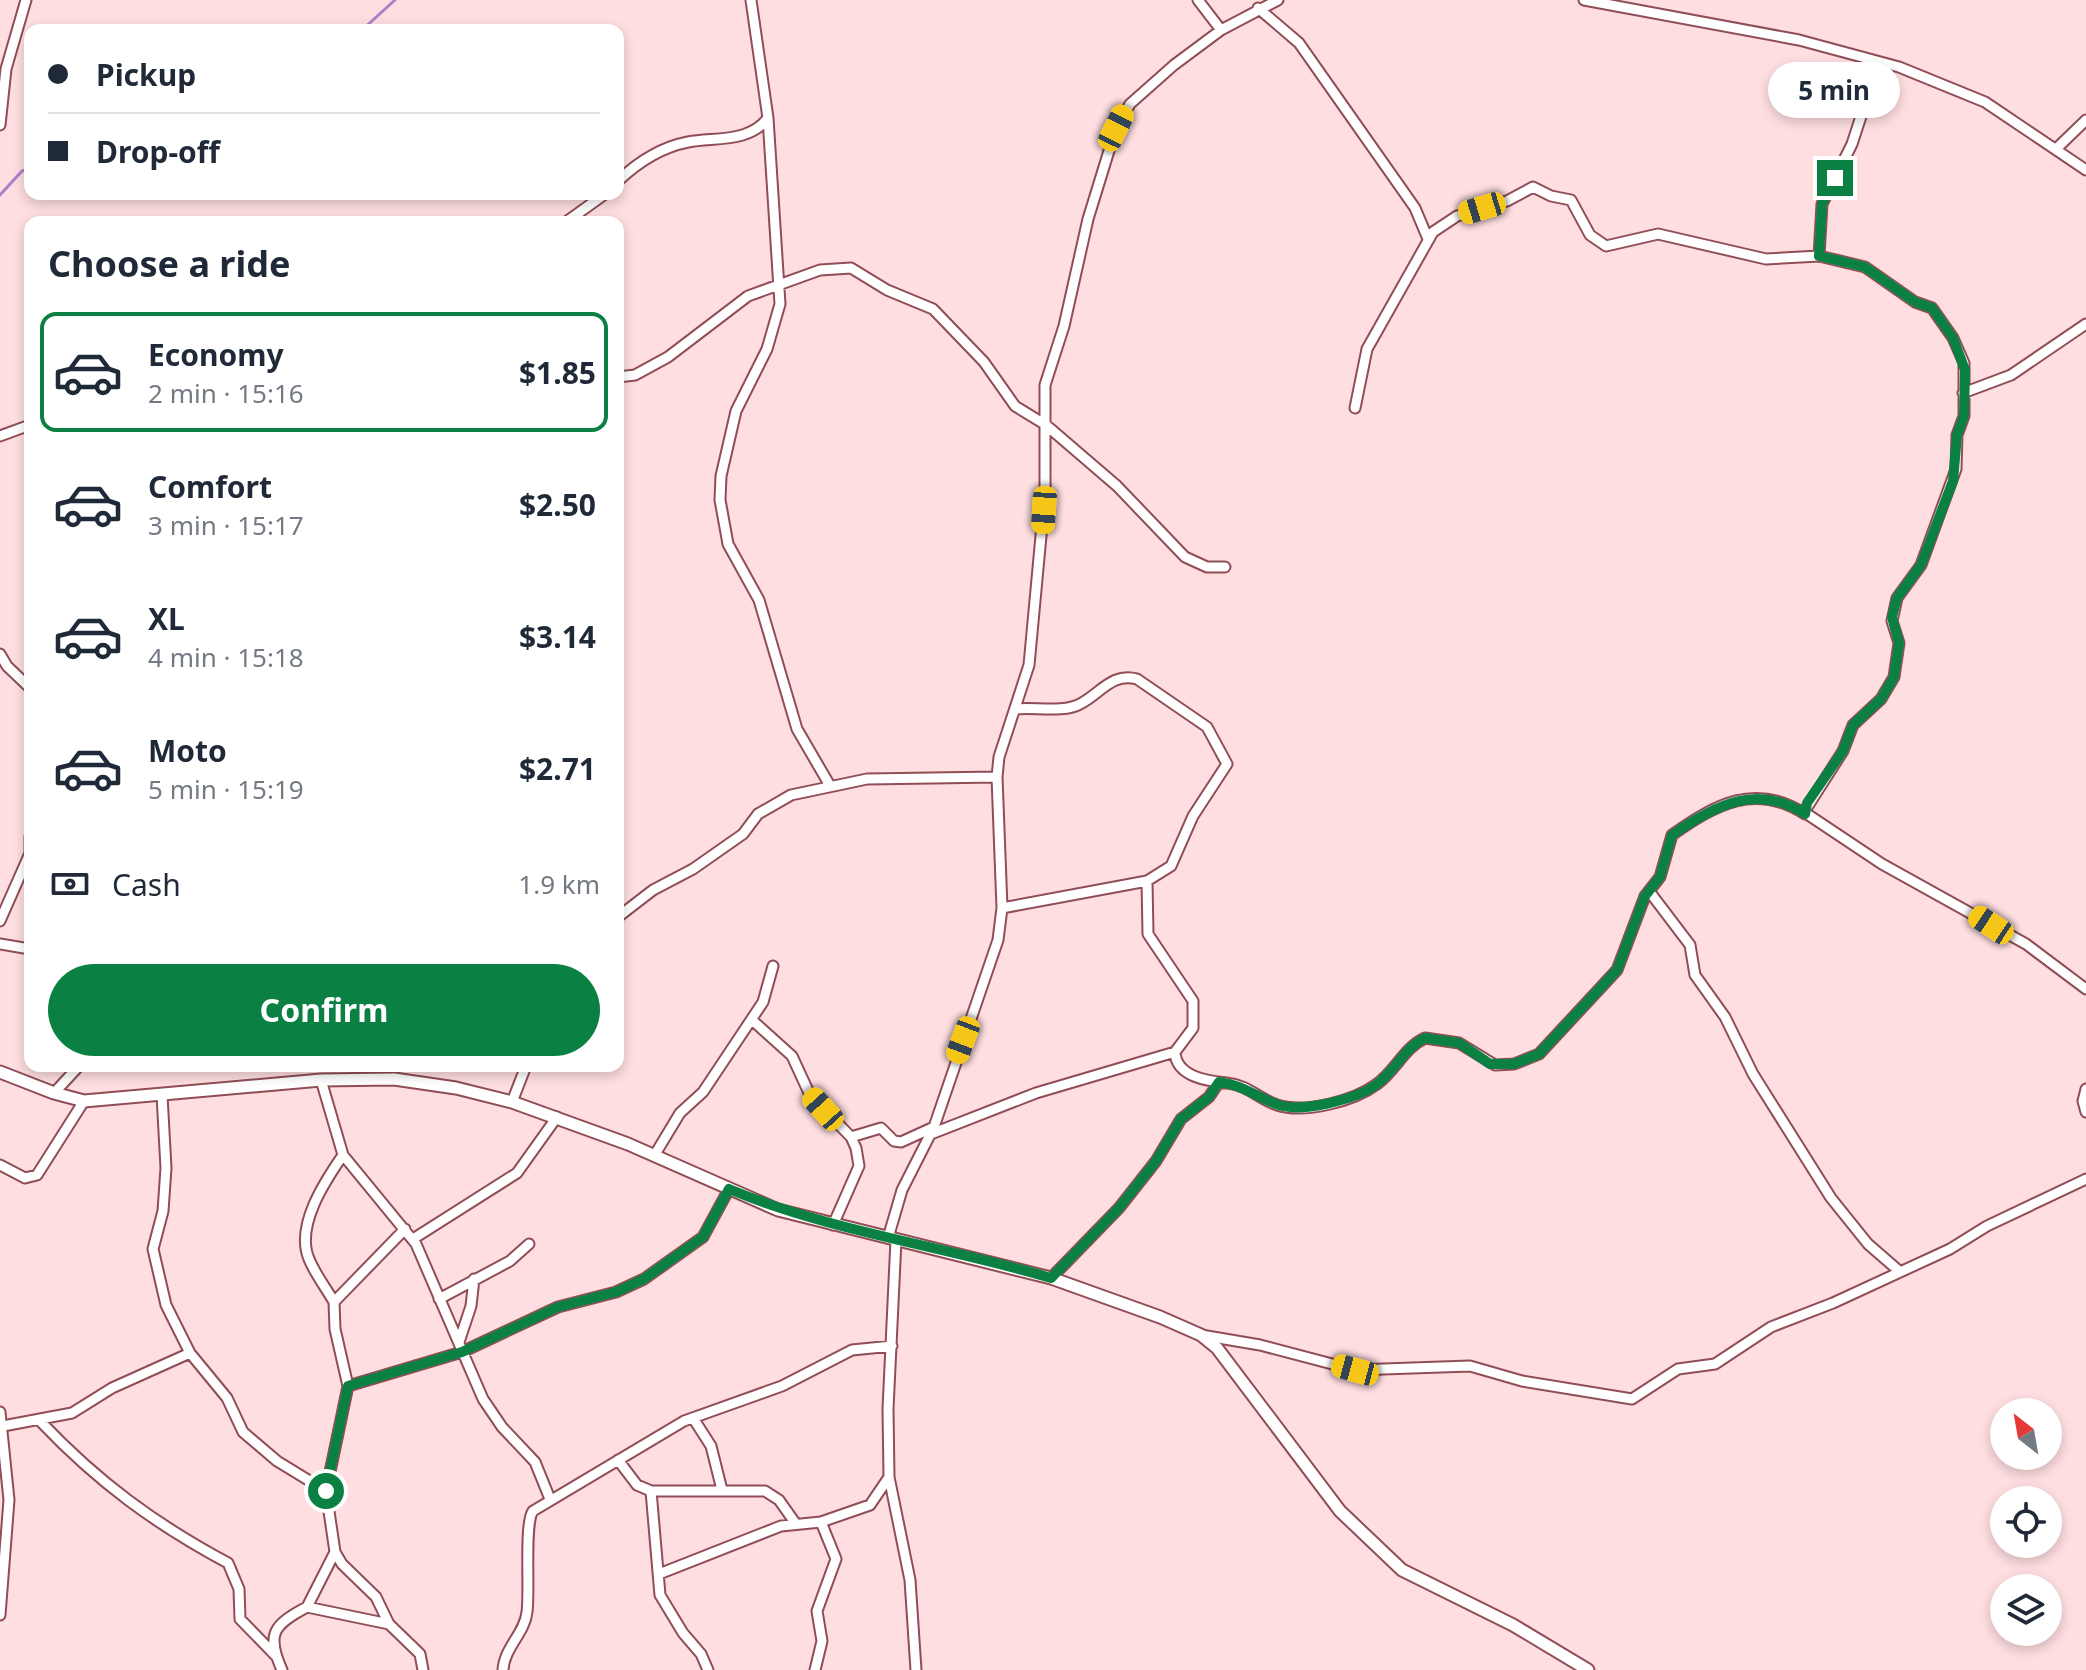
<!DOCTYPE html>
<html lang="en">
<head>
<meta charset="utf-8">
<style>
  :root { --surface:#fff; --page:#f6f6f7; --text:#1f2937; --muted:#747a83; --line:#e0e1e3; --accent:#0b8043 }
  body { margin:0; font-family:"Noto Sans",sans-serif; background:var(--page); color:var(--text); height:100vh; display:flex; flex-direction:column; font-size:30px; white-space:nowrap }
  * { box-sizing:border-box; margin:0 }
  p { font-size:26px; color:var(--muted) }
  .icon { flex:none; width:44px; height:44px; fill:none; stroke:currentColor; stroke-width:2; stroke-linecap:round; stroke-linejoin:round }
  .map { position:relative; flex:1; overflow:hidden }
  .side { position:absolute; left:24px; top:216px; width:600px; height:856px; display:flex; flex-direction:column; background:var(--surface); border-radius:16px; box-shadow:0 4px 12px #0003 }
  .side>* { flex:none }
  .banner { position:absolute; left:24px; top:24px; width:600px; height:176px; border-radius:16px; box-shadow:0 4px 12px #0003; display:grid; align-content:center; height:176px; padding:0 24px; background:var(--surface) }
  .needle { width:52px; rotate:329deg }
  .tools { position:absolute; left:1990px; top:1398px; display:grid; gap:16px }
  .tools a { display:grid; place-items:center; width:72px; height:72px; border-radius:50%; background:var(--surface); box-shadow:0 4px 12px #0003; font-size:40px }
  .end { position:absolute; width:36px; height:36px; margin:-18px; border:10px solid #0b8043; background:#fff; box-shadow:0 0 0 4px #fff }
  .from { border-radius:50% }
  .bubble { position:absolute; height:56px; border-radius:28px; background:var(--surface); box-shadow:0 4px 12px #0003; font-size:26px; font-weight:700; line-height:56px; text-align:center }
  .car { position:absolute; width:24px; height:48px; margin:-24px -12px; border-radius:10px; box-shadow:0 0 6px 2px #0007; background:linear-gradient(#f5c518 24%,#345 0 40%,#f5c518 0 76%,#345 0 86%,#f5c518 0) }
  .banner b { display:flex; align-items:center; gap:28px; height:76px; font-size:30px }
  .banner b+b { border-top:2px solid var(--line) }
  .banner i { width:20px; height:20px; background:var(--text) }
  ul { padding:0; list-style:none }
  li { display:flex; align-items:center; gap:24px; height:120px; margin:0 16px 12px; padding:0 8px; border:4px solid transparent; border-radius:16px }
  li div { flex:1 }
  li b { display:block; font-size:30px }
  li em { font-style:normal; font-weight:700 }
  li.on { border-color:var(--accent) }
  li>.icon { width:72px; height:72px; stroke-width:1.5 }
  h2 { padding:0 24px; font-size:36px; line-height:96px }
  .pay { display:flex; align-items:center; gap:20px; height:88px; padding:0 24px; font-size:30px }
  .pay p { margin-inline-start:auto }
  .primary-button { display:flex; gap:16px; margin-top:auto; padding:16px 24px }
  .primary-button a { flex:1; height:92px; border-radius:48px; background:var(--accent); color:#fff; font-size:32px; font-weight:700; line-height:92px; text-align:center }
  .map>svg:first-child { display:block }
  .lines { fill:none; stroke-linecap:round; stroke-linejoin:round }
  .stream { stroke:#af7fc8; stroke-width:3 }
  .minor-casing { stroke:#904d55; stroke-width:13 }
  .tertiary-casing { stroke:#904d55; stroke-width:15 }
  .minor { stroke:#fff; stroke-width:9 }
  .tertiary { stroke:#fff; stroke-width:11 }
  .route { stroke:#0b8043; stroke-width:10 }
</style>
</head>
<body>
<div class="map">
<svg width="2086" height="1670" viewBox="0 0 2086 1670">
  <rect width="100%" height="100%" fill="#fedee0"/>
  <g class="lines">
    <path class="stream" d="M362,30L395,0
      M0,195L22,171L30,169"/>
    <g class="minor-casing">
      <path id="minor" d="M1198,0L1221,30
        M1584,0L1799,40L1899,67L1985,102L2086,170
        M1258,8L1299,43L1415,208L1428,239
        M768,118L780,304L767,349L736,411L721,476L720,500L728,544L759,600L797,729L829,784
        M0,125L6,69L26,0
        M2056,149L2086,120
        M618,181C637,163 662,147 688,142C716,137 749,143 768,118L751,0
        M566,222L605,194
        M1819,256L1822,204L1852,144L1866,101L1872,61
        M618,377L635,375L668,357L748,296L820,270L851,268L887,290L933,309L984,362L1015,406L1046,425L1117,486L1185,557L1207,567H1225
        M1963,393L2011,375L2086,324
        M1355,408L1367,349L1433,232L1457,216L1507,201L1533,187L1551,196L1571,200L1590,235L1606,246L1658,234L1766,259L1819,256L1865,267L1915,302L1932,308L1953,338L1964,363V416L1957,435L1956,469L1921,565L1897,598L1892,621L1899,643L1894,677L1881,699L1853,725L1843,751L1804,812L1882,864L2026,944L2086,989
        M0,436L30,425
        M0,654L7,666L30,688
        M30,854V837
        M1147,881L1148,934L1193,1001V1028L1175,1052C1176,1077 1208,1081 1227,1083C1248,1085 1259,1099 1277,1105C1305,1114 1354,1101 1377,1084C1395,1071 1405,1047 1425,1038L1459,1043L1495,1065L1514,1064L1539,1054L1617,970L1645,896L1660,877L1672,835C1716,804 1755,782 1805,814
        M1649,891L1690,945L1695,975L1725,1017L1753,1074L1831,1198L1868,1244L1899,1271
        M1002,908L1147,881L1171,866L1193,816L1227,764L1207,727L1137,679C1112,672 1100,694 1080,704C1064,713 1034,707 1016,709
        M618,917L653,890L693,869L743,834L758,814L791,795L867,779L997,777
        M0,921L30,853
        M0,944L30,949
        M752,1020L792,1056L810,1095L851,1137L856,1148L859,1166L833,1225
        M321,1080L343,1155L416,1244L483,1399L502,1427L535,1462L550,1499
        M2086,1089L2083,1101L2086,1112
        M54,1093L79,1066
        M162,1095L166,1168L163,1211L153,1249L166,1305L190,1353L227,1398L243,1432L277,1461L326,1491
        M512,1102L526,1066
        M931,1134L1036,1093L1175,1052
        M851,1137L881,1128L894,1141L901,1142L934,1127
        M654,1156L680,1113L703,1092L763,1002L773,966
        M0,1165L25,1178L37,1175L84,1101
        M405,1229L334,1302L335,1329L348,1386L326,1491L335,1552L342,1564L376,1597L389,1624L420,1654L423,1670
        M888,1238L902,1190L934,1127L998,940L1002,908L997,777L999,757L1029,665L1045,493V385L1064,326L1088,219L1116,128L1130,104L1174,65L1221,30L1278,0
        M413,1239L517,1173L557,1117
        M896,1240L888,1409L889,1477L910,1580L916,1670
        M1051,1278L1119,1208L1156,1161L1181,1119L1209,1097L1219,1082
        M439,1299L510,1261L529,1244
        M334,1302C326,1288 315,1274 309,1259C295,1226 325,1181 343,1155
        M1201,1335L1260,1345L1355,1370L1470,1366L1522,1381L1632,1399L1678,1369L1715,1364L1771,1327L1833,1303L1950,1249L1987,1226L2086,1179
        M459,1342L471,1306L474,1279
        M348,1386L462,1352L558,1307L616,1292L644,1279L703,1237L729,1189
        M0,1412L9,1500L0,1615
        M693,1418L711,1446L722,1490
        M41,1422C98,1482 155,1524 228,1563L239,1589L240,1619L276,1656
        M3,1426L72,1413L112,1388L190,1353
        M618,1460L637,1485L651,1491H765L779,1500L796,1524
        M651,1491L660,1595L683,1633L701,1654L708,1670
        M659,1574L781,1526L821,1522
        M307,1607L335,1552
        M282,1670C266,1634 273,1625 307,1607L389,1624
        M503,1670C504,1648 525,1633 527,1612C530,1590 524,1523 533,1511L684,1421L782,1386L852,1350L892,1346
        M815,1670L822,1641L817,1611L836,1559L821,1522L870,1505L889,1477"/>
    </g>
    <g class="tertiary-casing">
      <path id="tertiary" d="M0,1072L54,1093L84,1101L321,1080L394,1079L456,1088L512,1102L628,1144L778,1210L1051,1278L1160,1317L1201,1335L1217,1348L1340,1511L1402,1570L1513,1625L1588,1670"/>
    </g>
    <use href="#minor" class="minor"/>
    <use href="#tertiary" class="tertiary"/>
  </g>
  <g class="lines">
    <path class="route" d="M326,1491L348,1386L462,1352L558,1307L616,1292L644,1279L703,1237L729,1189C832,1232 944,1246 1051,1278L1119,1208L1156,1161L1181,1119L1209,1097L1219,1082C1243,1085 1255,1096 1276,1104C1300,1114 1356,1099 1376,1085C1395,1071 1405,1047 1425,1038L1459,1043L1490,1064H1514L1539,1054L1617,970L1645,896L1660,877L1672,835C1715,805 1757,783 1805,814L1807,803L1843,751L1853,725L1881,699L1894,677L1899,643L1892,617L1897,598L1921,565L1953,481L1957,435L1964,416L1965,370L1953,338L1932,308L1915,302L1865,267L1819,256L1822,204L1835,178"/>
  </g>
</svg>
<div class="tools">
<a><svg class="needle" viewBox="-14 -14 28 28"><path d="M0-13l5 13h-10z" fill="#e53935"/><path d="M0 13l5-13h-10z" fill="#747a83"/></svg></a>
<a><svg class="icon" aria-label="locate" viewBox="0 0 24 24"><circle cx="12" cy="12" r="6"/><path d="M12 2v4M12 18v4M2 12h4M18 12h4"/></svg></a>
<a><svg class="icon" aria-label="layers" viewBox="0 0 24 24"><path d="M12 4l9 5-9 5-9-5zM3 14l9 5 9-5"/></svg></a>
</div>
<i class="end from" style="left:326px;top:1491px"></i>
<i class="end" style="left:1835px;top:178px"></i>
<div class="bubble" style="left:1768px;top:62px;width:132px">5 min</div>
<i class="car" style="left:1116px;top:128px;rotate:26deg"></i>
<i class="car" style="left:1482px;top:208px;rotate:253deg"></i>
<i class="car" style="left:1044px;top:510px;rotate:184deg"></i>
<i class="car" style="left:1991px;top:925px;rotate:303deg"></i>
<i class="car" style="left:963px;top:1040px;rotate:201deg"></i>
<i class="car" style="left:823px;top:1109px;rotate:318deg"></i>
<i class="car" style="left:1355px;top:1370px;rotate:285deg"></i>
<div class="banner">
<b><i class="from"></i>Pickup</b>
<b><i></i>Drop-off</b>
</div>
<section class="side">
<h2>Choose a ride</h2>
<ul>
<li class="on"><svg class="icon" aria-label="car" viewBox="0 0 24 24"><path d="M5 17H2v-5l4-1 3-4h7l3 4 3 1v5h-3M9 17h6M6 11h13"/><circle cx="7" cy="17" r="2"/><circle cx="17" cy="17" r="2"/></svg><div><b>Economy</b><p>2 min · 15:16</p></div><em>$1.85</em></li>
<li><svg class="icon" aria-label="car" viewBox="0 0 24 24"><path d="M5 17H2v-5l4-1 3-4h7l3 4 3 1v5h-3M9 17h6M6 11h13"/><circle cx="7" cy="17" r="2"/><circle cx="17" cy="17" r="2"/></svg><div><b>Comfort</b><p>3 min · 15:17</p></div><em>$2.50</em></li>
<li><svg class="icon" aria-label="car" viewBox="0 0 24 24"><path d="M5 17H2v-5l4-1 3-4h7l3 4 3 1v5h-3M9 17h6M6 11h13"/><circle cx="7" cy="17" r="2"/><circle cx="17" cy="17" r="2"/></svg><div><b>XL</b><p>4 min · 15:18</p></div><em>$3.14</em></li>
<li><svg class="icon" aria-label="car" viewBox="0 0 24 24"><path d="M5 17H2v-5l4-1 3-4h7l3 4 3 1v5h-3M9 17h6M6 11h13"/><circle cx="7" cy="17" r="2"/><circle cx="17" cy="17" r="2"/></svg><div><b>Moto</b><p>5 min · 15:19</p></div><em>$2.71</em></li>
</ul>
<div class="pay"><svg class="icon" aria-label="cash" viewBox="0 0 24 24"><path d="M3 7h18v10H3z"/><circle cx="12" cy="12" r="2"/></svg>Cash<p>1.9 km</p></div>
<div class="primary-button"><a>Confirm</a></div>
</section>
</div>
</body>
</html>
